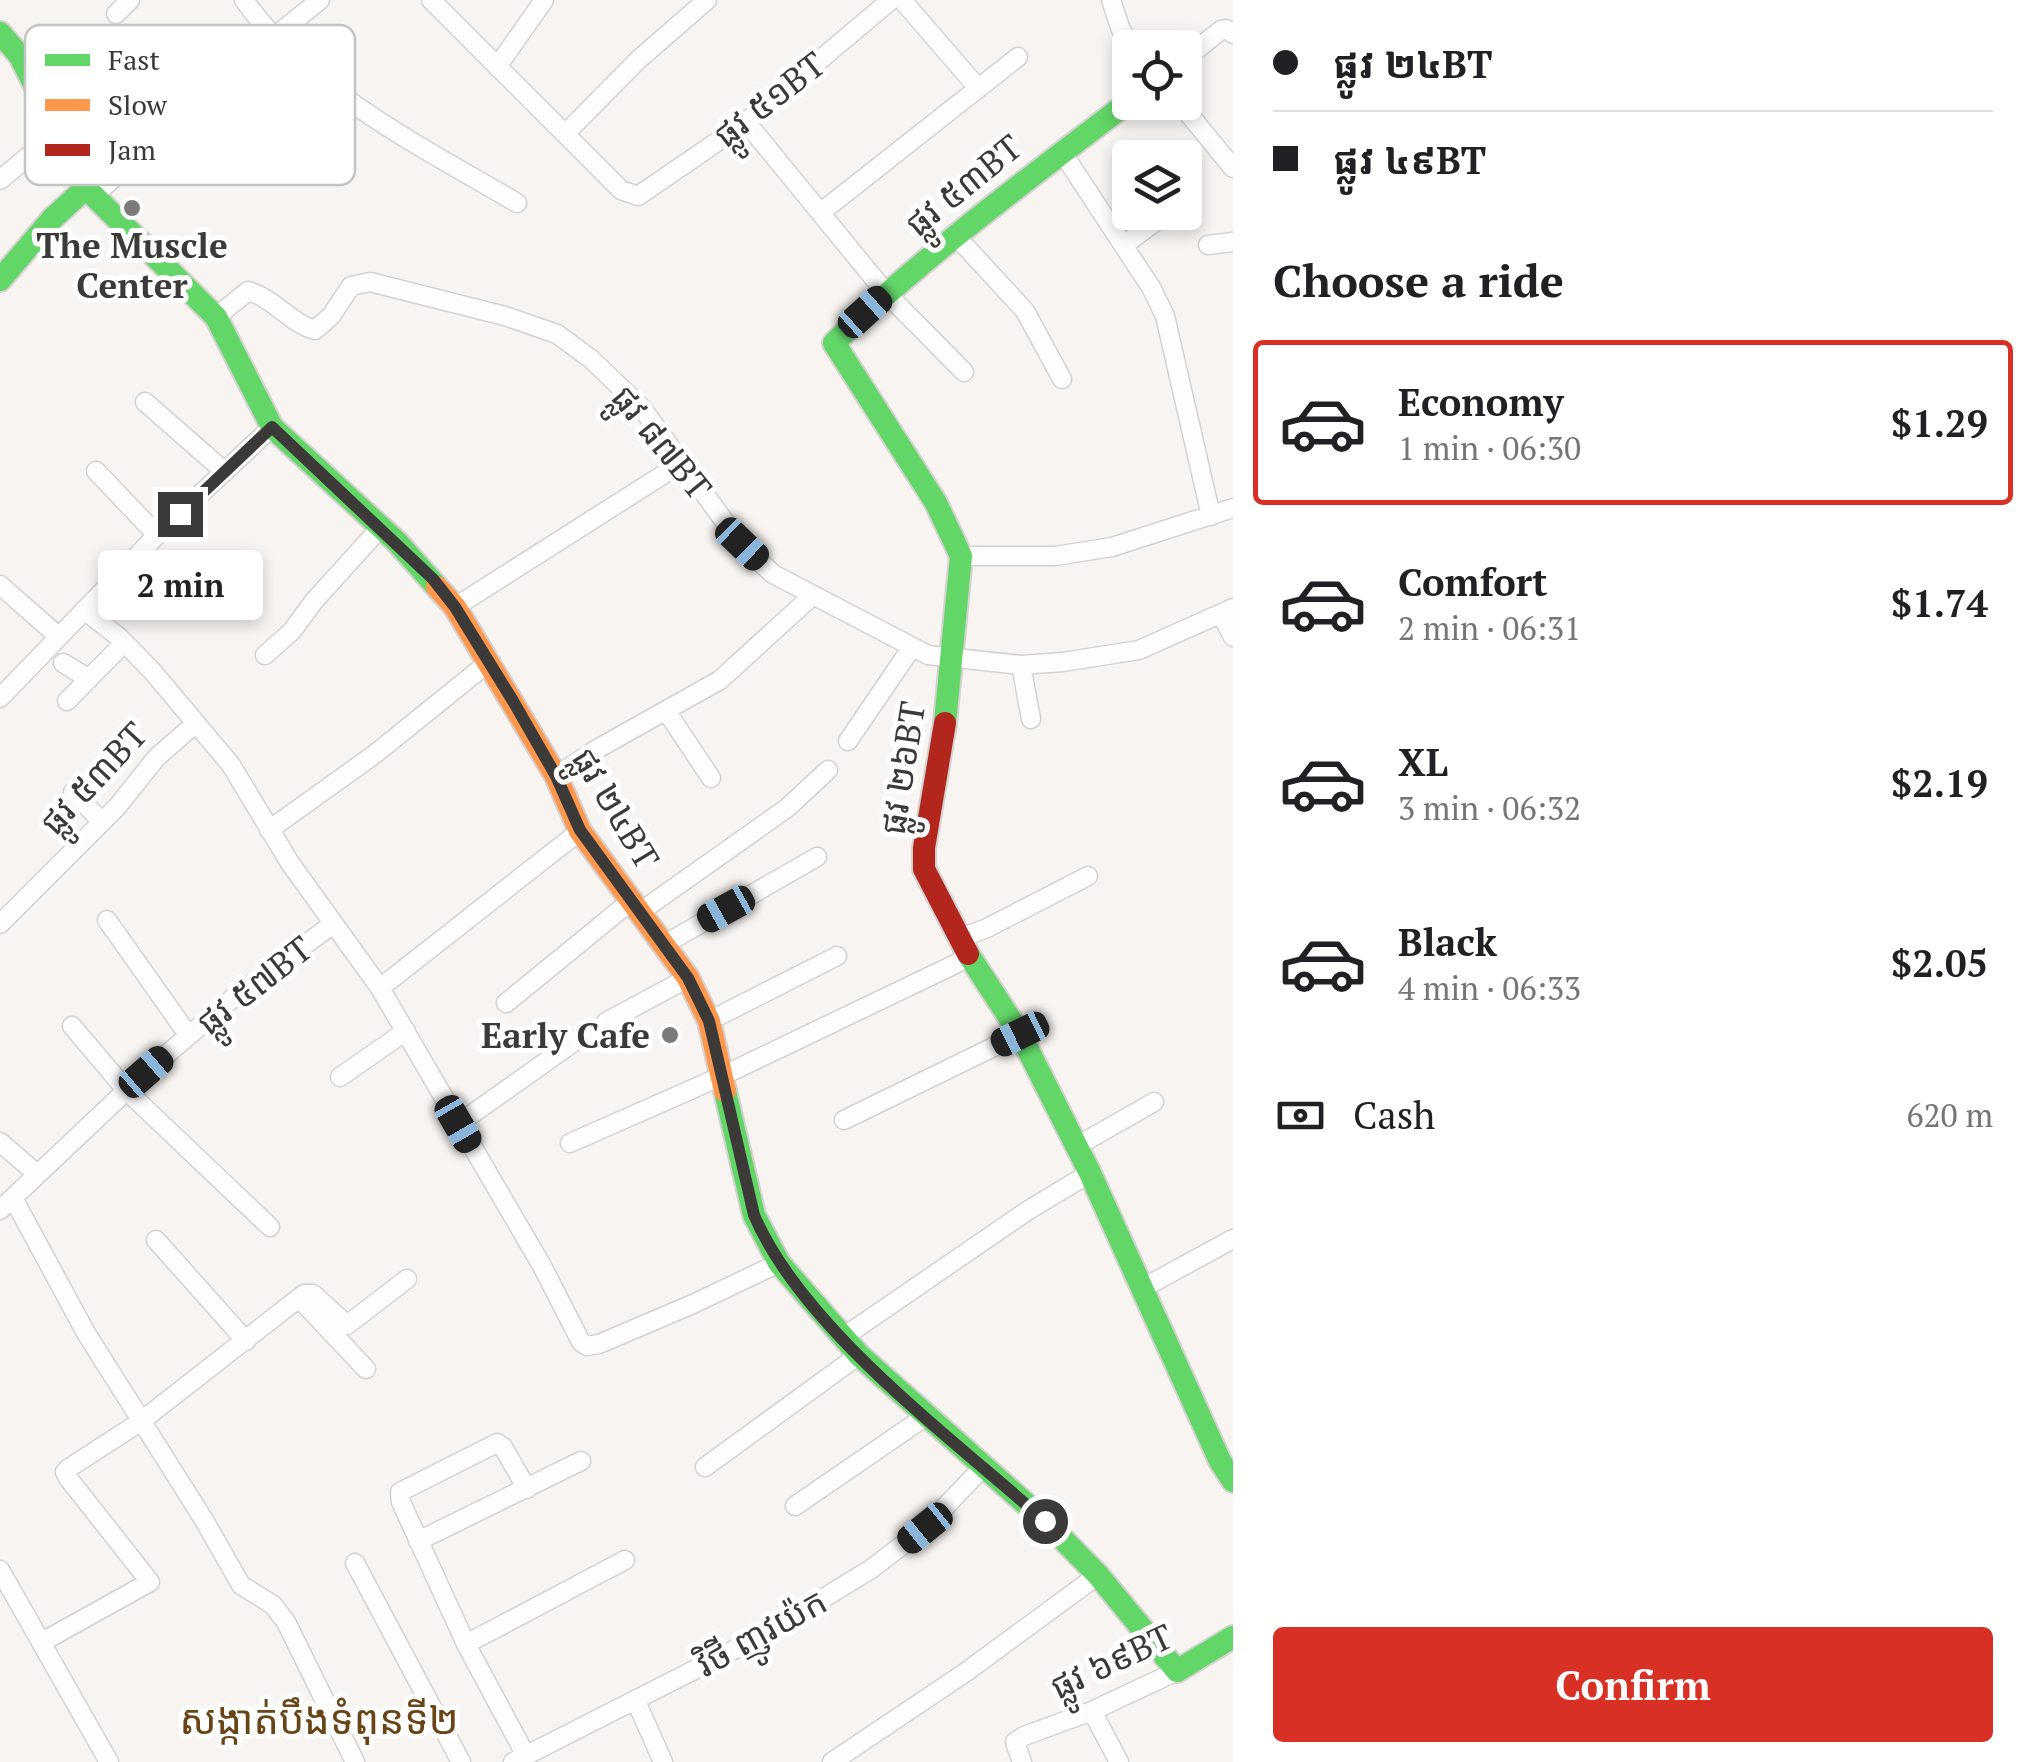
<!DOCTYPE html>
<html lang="en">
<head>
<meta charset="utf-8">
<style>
  :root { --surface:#fff; --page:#f6f6f6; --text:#202124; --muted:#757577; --line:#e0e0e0; --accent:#d93025 }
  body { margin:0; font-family:"PT Serif","Noto Sans Khmer",serif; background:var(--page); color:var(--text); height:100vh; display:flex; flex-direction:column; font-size:38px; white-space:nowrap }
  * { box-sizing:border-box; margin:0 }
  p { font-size:32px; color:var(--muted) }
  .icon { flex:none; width:55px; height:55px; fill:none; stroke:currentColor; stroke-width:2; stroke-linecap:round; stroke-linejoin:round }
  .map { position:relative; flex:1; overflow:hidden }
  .drawer { display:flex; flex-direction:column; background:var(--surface); width:800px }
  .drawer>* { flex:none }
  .banner { display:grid; align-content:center; height:220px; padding:0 40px; background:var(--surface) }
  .buttons { position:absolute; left:1112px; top:30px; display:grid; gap:20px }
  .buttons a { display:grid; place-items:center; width:90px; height:90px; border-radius:10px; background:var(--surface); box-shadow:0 5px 15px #0003; font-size:50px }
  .end { position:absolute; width:45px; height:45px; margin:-22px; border:12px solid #3c3a38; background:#fff; box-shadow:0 0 0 5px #fff }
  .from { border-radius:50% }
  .bubble { position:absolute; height:70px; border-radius:10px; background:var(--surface); box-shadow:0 5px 15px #0003; font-size:32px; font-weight:600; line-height:70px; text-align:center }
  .car { position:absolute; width:30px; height:60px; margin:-30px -15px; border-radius:12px; box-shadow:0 0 8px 2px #0007; background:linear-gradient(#222 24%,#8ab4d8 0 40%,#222 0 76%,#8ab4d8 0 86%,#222 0) }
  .banner b { display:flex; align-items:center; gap:35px; height:95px; font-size:38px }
  .banner b+b { border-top:2px solid var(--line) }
  .banner i { width:25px; height:25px; background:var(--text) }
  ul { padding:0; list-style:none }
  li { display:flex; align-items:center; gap:30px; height:165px; margin:0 20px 15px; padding:0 20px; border:5px solid transparent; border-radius:10px }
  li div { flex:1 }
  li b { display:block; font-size:38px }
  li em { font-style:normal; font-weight:600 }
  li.selected { border-color:var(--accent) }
  li>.icon { width:90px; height:90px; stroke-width:1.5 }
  h2 { padding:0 40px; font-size:45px; line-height:120px }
  .pay { display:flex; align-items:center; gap:25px; height:110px; padding:0 40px; font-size:38px }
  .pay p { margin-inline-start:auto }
  .button { display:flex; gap:20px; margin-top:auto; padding:20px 40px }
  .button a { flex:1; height:115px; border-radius:10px; background:var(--accent); color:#fff; font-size:40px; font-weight:600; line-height:115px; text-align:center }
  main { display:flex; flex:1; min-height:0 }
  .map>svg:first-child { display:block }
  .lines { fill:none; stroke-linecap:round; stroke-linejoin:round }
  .street-casing { stroke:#d4d2d0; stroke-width:21 }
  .fast-casing { stroke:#d4d2d0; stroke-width:26 }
  .slow-casing { stroke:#d4d2d0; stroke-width:26 }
  .jam-casing { stroke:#d4d2d0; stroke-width:26 }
  .street { stroke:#fefdfd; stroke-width:18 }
  .fast { stroke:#63d668; stroke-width:22 }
  .slow { stroke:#ff974d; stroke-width:22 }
  .jam { stroke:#b3261e; stroke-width:22 }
  .route { stroke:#3c3a38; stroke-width:12 }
  .poi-dot { fill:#7d7b79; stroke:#fff; stroke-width:4 }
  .labels { text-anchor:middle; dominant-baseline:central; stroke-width:10; stroke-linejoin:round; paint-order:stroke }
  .street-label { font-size:35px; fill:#3c3a38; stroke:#fff }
  .poi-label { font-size:35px; font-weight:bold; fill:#3c3a38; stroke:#fff }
  .quarter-label { font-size:40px; fill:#694414; stroke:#fff }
  .key { fill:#fff; stroke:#c4c4c3; stroke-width:2.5 }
  .key-label { font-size:28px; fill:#3c3a38 }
</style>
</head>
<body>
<main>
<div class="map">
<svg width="1233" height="1762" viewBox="0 0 1233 1762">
  <rect width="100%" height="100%" fill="#f7f4f1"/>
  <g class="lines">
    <g class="street-casing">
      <path id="street" d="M244,0C308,91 424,148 517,203
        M431,0L621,190L638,196L746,122L891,0
        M902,0L978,88
        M1111,0L1121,30L1133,48
        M116,14L130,0
        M1185,59L1221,30L1226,29L1233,34
        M497,67L544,0
        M1179,102L1233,168
        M746,122L886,293L964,372
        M565,134L638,60L707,0
        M1062,152L1152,289L1165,316L1211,516
        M0,180L56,133
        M94,196L219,81L320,0
        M1185,200L1189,197
        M820,213L1018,57
        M955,235L1025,311L1062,379
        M1124,245L1168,212
        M1208,245L1233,242
        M216,317L248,291C274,298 291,324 315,330L331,316L351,286L370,282L505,316L557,334L591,359L642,408L741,544L773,574L928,655L1021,665L1063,662L1139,650L1233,608
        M145,402L225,472
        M96,471L157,535
        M961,556H1055L1112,547L1233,508
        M0,585L58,636
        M455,607L683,462
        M84,610L120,638L153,672L231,765L290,863L380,988L542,1266L581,1342L587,1346L599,1344L693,1304L779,1263
        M1222,616L1233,637
        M265,655L292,631L314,601L381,527
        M63,663L89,679
        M1021,665L1031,719
        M0,698L157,535L272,427
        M67,701L124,643
        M667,712L711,778
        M848,741L912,647
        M556,776L597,749L720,680L812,596
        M73,792L102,822
        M269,830L375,754L489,662
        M640,912L787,808L828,770
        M107,920L189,1036
        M0,924L117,807L157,757L195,724
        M958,939L985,929L1088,876
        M665,944L817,857
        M380,988L580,831
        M506,1003L631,901
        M709,1021L837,956
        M606,1022L688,978
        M72,1026L127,1091L270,1227
        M340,1077L406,1031
        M844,1120L1020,1034
        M458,1124L588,1032
        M0,1142L37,1174
        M570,1143L722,1076L970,957
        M1077,1146L1154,1102
        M13,1198L86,1333L204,1520L241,1585L273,1605L286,1622L355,1762
        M0,1210L146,1072L233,998L333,924
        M156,1240L246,1341
        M1141,1289L1233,1239
        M299,1298L366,1369
        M842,1338L1027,1211L1090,1173
        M705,1467L859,1355
        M795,1506L926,1416
        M418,1541L581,1461
        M355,1563L461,1762
        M0,1570L109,1762
        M42,1642L150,1582L68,1478L65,1472L69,1468L140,1422L304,1294H313L347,1325L407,1279
        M466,1644L625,1560
        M636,1701L663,1762
        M1092,1711L1119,1762
        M525,1754L466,1644L401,1502L400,1492L497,1443L503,1447L527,1489
        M513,1762L765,1634L871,1569L925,1528L983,1467
        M832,1762L966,1672L1098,1575
        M1022,1762L1015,1742L1024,1736L1092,1711L1177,1671"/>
    </g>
    <g class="fast-casing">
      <path id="fast" d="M0,33L20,56L86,188L216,317L272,427L397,542L437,587
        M0,280L53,218L86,188
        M945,723L961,556L936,503L834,343C926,254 1028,179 1130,101
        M968,954L1020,1034L1090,1173L1220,1461L1233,1481
        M725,1091L754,1215L779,1263L859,1355L1045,1521L1098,1575L1177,1671L1233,1637"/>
    </g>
    <g class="slow-casing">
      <path id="slow" d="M437,587L455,607L556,776L580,831L688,978L709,1021L725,1091"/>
    </g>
    <g class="jam-casing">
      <path id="jam" d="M945,723L924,848V869L968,954"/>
    </g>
    <use href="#street" class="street"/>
    <use href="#fast" class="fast"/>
    <use href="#slow" class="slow"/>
    <use href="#jam" class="jam"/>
  </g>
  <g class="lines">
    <path class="route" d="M180,514L272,427L433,579L455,607L513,701L556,776L580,830L688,978L709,1021L754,1215C802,1328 953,1439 1045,1521"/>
  </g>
  <g class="poi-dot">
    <circle cx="132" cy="208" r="10"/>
    <circle cx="670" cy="1035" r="10"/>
  </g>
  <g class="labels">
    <g class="street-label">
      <text transform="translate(769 99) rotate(-38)">ផ្លូវ ៥១BT</text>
      <text transform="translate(963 185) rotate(-39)">ផ្លូវ ៥៣BT</text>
      <text transform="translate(662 442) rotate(51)">ផ្លូវ ៨៧BT</text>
      <text transform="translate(902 768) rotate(-81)">ផ្លូវ ២៦BT</text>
      <text transform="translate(93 778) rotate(-47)">ផ្លូវ ៥៣BT</text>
      <text transform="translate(616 808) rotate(59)">ផ្លូវ ២៤BT</text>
      <text transform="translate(254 985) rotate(-38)">ផ្លូវ ៥៧BT</text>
      <text transform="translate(761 1632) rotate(-29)">វិថី ញូវយ៉ក</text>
      <text transform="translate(1111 1661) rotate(-25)">ផ្លូវ ៦៩BT</text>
    </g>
    <g class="poi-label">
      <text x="132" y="245">The Muscle<tspan x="132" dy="40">Center</tspan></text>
      <text x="650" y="1035" text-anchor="end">Early Cafe</text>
    </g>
    <g class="quarter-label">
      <text x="319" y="1718">សង្កាត់បឹងទំពុនទី២</text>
    </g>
  </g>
  <rect x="25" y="25" width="330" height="160" rx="15" class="key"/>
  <rect x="45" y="54" width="45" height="12" fill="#63d668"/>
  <rect x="45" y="99" width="45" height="12" fill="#ff974d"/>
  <rect x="45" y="144" width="45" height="12" fill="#b3261e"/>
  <g class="key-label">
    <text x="108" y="70">Fast</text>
    <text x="108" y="115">Slow</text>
    <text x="108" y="160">Jam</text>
  </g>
</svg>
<div class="buttons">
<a><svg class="icon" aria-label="locate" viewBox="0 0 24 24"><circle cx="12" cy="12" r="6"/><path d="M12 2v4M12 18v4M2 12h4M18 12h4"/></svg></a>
<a><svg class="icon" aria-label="layers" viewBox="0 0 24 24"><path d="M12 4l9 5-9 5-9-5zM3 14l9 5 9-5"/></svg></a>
</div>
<i class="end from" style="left:1045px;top:1521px"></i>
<i class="end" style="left:180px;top:514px"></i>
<div class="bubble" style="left:98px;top:550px;width:165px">2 min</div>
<i class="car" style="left:865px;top:312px;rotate:48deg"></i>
<i class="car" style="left:742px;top:544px;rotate:134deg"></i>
<i class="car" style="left:726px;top:909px;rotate:241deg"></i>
<i class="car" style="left:1020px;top:1034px;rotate:244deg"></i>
<i class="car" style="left:146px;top:1072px;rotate:49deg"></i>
<i class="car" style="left:458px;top:1124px;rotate:150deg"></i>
<i class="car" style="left:925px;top:1528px;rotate:231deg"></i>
</div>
<section class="drawer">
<div class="banner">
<b><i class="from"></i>ផ្លូវ ២៤BT</b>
<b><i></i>ផ្លូវ ៤៩BT</b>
</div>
<h2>Choose a ride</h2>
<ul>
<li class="selected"><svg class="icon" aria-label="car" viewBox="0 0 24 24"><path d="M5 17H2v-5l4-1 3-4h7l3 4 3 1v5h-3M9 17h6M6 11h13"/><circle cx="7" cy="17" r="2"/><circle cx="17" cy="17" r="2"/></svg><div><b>Economy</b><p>1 min · 06:30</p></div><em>$1.29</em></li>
<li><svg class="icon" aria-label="car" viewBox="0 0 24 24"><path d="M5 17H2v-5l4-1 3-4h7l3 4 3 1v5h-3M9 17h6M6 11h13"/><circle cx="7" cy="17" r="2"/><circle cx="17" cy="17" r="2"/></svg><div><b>Comfort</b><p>2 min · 06:31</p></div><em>$1.74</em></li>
<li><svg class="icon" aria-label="car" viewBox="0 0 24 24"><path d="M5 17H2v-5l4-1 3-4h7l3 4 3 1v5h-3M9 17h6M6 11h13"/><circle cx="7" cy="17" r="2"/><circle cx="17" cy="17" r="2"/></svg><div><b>XL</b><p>3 min · 06:32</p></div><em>$2.19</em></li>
<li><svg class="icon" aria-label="car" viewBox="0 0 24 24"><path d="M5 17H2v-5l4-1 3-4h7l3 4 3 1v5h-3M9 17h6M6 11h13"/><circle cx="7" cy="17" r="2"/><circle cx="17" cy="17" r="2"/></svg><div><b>Black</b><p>4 min · 06:33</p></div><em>$2.05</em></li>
</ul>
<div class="pay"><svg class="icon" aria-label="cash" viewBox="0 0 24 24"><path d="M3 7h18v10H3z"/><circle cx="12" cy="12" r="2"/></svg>Cash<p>620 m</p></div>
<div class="button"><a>Confirm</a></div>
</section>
</main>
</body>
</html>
